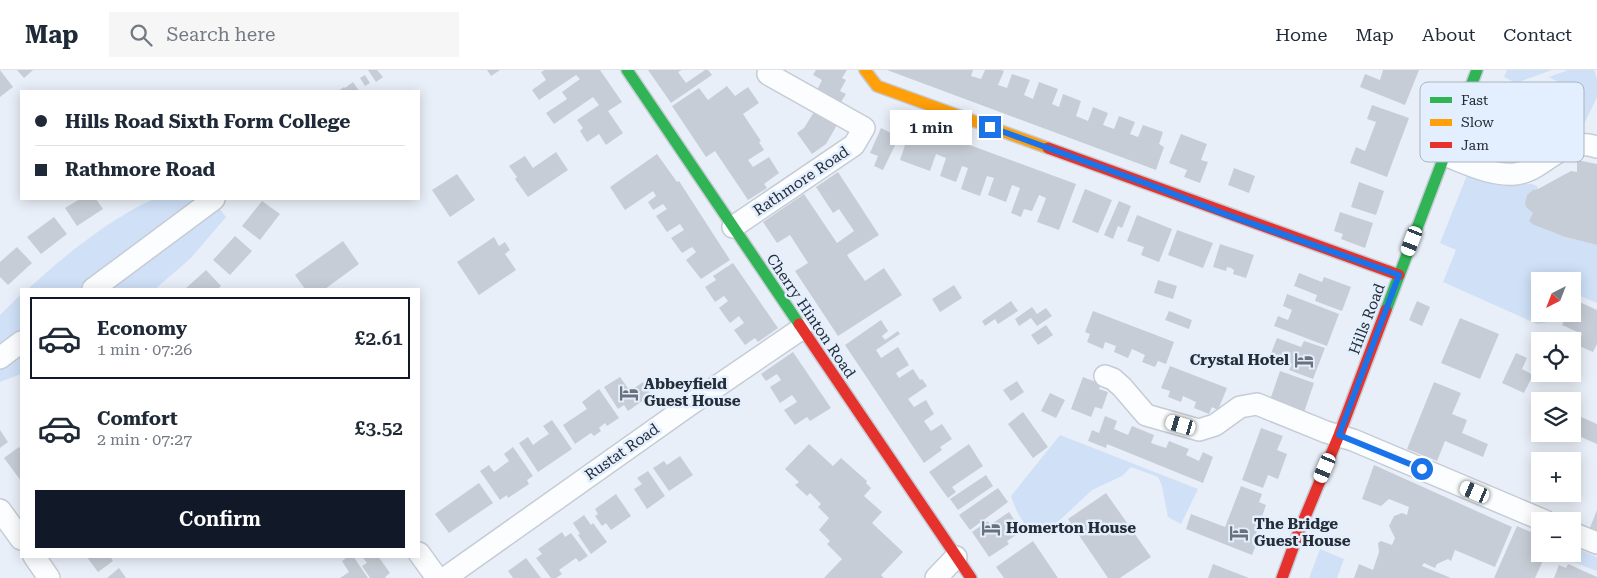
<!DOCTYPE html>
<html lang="en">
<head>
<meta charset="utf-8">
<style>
  :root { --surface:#fff; --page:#f6f6f7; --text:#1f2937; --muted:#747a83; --line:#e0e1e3; --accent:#111827 }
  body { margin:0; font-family:"Roboto Serif",serif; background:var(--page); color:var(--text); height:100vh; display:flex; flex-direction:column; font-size:19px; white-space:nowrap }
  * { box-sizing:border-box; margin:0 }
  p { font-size:16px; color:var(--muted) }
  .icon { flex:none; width:28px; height:28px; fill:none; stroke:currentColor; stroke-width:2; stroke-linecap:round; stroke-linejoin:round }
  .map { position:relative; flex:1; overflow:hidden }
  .drawer { position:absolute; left:20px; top:218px; width:400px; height:270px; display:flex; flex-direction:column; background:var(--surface); border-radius:0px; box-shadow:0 2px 12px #0003 }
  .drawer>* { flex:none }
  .top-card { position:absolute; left:20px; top:20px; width:400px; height:110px; border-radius:0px; box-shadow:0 2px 12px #0003; display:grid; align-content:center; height:110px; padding:0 15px; background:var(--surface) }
  .needle { width:32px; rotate:222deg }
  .buttons { position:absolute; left:1531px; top:202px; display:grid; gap:10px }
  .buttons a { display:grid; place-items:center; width:50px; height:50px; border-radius:0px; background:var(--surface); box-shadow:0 2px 12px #0003; font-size:25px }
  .end { position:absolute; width:22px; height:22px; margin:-11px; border:6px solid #1a73e8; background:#fff; box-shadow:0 0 0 2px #fff }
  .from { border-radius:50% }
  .bubble { position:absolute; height:35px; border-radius:0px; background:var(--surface); box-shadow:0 2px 12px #0003; font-size:16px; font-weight:600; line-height:35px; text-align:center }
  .car { position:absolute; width:15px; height:30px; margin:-15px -8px; border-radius:6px; box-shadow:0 0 4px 1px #0007; background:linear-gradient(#fff 24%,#345 0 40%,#fff 0 76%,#345 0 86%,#fff 0) }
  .top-card b { display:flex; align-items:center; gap:18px; height:48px; font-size:19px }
  .top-card b+b { border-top:1px solid var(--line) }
  .top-card i { width:12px; height:12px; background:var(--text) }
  ul { padding:9px 0 0; list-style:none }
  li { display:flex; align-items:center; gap:15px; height:82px; margin:0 10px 8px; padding:0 5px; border:2px solid transparent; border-radius:0px }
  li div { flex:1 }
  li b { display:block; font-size:19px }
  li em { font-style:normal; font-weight:600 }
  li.on { border-color:var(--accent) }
  li>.icon { width:45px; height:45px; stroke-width:1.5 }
  .action { display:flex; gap:10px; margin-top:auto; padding:10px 15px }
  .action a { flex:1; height:58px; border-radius:0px; background:var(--accent); color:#fff; font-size:20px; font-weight:600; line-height:58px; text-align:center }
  header { display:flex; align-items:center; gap:30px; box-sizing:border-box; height:70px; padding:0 25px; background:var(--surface); border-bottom:1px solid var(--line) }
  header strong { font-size:24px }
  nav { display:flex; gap:28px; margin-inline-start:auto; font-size:18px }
  .search { width:350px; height:45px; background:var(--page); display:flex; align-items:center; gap:12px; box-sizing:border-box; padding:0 18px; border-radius:0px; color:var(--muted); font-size:19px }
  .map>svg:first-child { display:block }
  .green { fill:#cfe0f7 }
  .building { fill:#c7cdd6 }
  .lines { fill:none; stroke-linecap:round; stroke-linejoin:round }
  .street-casing { stroke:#c6ccd5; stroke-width:24 }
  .fast-casing { stroke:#c6ccd5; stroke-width:14 }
  .slow-casing { stroke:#c6ccd5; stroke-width:14 }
  .jam-casing { stroke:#c6ccd5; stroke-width:14 }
  .street { stroke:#fcfdfe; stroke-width:21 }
  .fast { stroke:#30b455; stroke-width:11 }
  .slow { stroke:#ff9f0a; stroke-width:11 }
  .jam { stroke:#e5322d; stroke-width:11 }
  .route { stroke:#1a73e8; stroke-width:6 }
  .labels { text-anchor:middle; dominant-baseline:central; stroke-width:5; stroke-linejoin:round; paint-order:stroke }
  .street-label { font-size:15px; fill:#252d36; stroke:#e3eefe }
  .poi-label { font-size:15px; font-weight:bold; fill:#252d36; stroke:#e3eefe; text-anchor:start }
  .key { fill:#e3eefe; stroke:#aab4c2; stroke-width:1 }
  .key-label { font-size:14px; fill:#252d36 }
</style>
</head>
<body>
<header>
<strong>Map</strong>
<div class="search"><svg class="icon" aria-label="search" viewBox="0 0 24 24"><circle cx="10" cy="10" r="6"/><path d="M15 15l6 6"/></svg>Search here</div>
<nav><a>Home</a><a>Map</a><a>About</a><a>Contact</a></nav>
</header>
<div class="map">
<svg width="1597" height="508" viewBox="0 0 1597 508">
  <rect width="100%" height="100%" fill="#e9eff8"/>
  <path class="green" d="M1507,0H1552L1516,13L1504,7Z
    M1568,0H1594L1597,8V27L1583,56L1577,63L1552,70L1525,87L1508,90L1488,87L1526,77L1530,68L1539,72L1551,49L1544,44L1558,12L1549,7Z
    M1467,105C1481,111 1498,117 1514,116C1525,116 1525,111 1537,116L1538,119C1529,120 1524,128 1526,137L1533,143L1534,155L1565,167L1597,175V233L1573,223L1572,211H1540V244H1549L1545,253L1537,254L1443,212L1456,180L1440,173Z
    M153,129H212L226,147L191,188L155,219H28C65,185 107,151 153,129Z
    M21,224V304L0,312V245Z
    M1060,365L1198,419L1181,454L1168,447L1162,416L1158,407L1131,397L1122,406L1092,420L1061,449L1037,466C1024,456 1016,442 1011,426Z
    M1573,477L1597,487V501L1557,486L1558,484H1572Z
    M1320,479L1344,489L1337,508H1309Z"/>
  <path class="building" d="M0,0L13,17L0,27Z
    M17,0H33L24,8Z
    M368,0H377L383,7L376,12Z
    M487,0H500L491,6Z
    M545,0H600L622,32L608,41L623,63L606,75L599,64L587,72L580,61L583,58L577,50L599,35L593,27L554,54L546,43L567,29L562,22L580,9L576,5L539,30L532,20L546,10L541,2Z
    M648,0H682L678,2L686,13L705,0H708L712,5L671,33Z
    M816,0H847L842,8L846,10L840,21L846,24L838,37L815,24L822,10L813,5Z
    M887,0H973L971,6L981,9L985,0H1001L1004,1L998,15L1007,18L1012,4L1030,10L1024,25L1033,29L1039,12L1058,19L1052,34L1059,37L1063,24L1081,31L1076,46L1088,51L1093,37L1108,43L1103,55L1114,59L1119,46L1135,52L1130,64L1138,67L1143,55L1163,62L1159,74L1164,77L1156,100Z
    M1383,0H1419L1405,35L1360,17L1365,4L1380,10Z
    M365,5L370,13L365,16L360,8Z
    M353,12L359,21H338L344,17L345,18Z
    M727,16L735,26L748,17L759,33L743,44L761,71L759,72L764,80L748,90L753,97L769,87L779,103L764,114L767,118L748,130L715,81L706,87L672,36L699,18L708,30Z
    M1372,35L1409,48L1387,107L1350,93L1356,77L1365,81L1376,52L1367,49Z
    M814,42L837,55L826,74L812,84L797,63L804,58Z
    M907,52L1076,114L1059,160L1037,152L1046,128L1039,125L1032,141L1024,139L1021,147L1011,143L1020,118L1012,115L1006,132L988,125L994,108L987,106L980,126L961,119L968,98L962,96L956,112L940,106L946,88L936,84L930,101L900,90L905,75L900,73Z
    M881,58L899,67L883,100L874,96L878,86L870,83Z
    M1181,64L1207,74L1201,90L1208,92L1200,113L1184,107L1187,100L1169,93Z
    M556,82L568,100L528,127L515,109L517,107L509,96L525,86L533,98Z
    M657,84L677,112L679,111L730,190L701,209L686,190L696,182L692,177L682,183L671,168L684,160L680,154L667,162L656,146L667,139L663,134L653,140L648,132L656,126L653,121L625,140L610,117Z
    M1577,90L1597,94V175L1565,167L1534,155L1529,151L1533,143L1526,137L1525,133L1527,125L1533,120L1538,119L1571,101L1577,102Z
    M1234,98L1255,106L1249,123L1228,115Z
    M838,102L879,165L847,185L865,211L884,198L902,225L838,266L795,201L808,193L790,165L777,173L763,152L804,124L837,173L854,161L839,139L833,143L816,117Z
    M457,104L475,130L450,147L432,120Z
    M1359,112L1384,121L1376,145L1351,137Z
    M1085,119L1112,130L1098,163L1072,152Z
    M80,129H96L103,139L77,156L65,138Z
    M262,131L280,144L260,170L242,156Z
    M1119,131L1131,136L1122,158L1118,156L1113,169L1104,165Z
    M1340,142L1373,153L1365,178L1341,169L1343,164L1334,161Z
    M1137,145L1172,159L1159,192L1141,185L1144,177L1127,171Z
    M54,147L67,164L41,184L27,167Z
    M1177,160L1213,173L1203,198L1168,185Z
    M235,166L252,181L230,205L213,190Z
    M494,167L499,176L505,172L510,180L505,184L516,200L479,225L457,192Z
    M343,171L359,194L325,219H305L295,205Z
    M1220,174L1254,185L1246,208L1233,204L1234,200L1231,198L1227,197L1226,201L1213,197Z
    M17,177L32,193L8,215L0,207V192Z
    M733,193L778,258L758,272L755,268L745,275L734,260L744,253L739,246L730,253L719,238L728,231L724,226L715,232L705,217L716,210L713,206Z
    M206,200L221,216L218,219H185Z
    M1299,203L1322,212L1324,207L1351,217L1342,241L1315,231L1317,225L1294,216Z
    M1158,210L1177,216L1173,229L1154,223Z
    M954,215L962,228L940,242L932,229Z
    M1287,224L1339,244L1327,276L1274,256L1278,246L1288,250L1292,240L1283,236Z
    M1573,229L1597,240V274L1593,282L1577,275L1582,264L1562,255L1567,244H1572Z
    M1011,231L1018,241L998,254L995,249L985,256L982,251Z
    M1417,231L1430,237L1422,256L1409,250Z
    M1032,237L1037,244L1046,238L1052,246L1037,256L1031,248L1019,256L1015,249Z
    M1093,241L1174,272L1166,294L1158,291L1155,297L1142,292L1145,285L1132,279L1128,288L1114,282L1116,276L1105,272L1103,279L1087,272L1090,264L1085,262Z
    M1169,241L1192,250L1189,259L1165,250Z
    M1460,248L1499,264L1480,309L1441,293Z
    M881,250L888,261L882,266L885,270L898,261L900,264L876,280L878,283L881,288L898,277L909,295L896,303L899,308L913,299L920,310L922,309L927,316L908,329L914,337L926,330L934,344L924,351L931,361L942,354L952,369L940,377L942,380L924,393L845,275Z
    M1046,255L1053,265L1038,275L1031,265Z
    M1277,268L1301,277L1304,271L1325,278L1313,309L1289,300L1292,294L1270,286Z
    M793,282L831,338L810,351L807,347L795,355L784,340L797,332L792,325L780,333L770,317L781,310L777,304L766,311L761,304Z
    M1516,283L1527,288L1522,299L1533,305L1524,323L1502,313Z
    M1170,296L1227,318L1218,340L1212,337L1209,344L1194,338L1196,332L1183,326L1181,332L1168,327L1170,321L1161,318Z
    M1280,301L1314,313L1303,345L1269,333Z
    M620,307L630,321L643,312L651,325L628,341L624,335L618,339L604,317Z
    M1083,307L1101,314L1099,319L1108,322L1102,339L1095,337L1091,347L1071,339Z
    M1017,311L1024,322L1011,331L1003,320Z
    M1434,312L1461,323L1452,344L1467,350L1462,363L1488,374L1483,387L1445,371L1437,391L1407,379Z
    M599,319L619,348L607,356L605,353L599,358L601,361L594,366L591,363L575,374L563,355L587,339L582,332Z
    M1050,323L1065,330L1056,348L1041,341Z
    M1023,342L1048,377L1033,388L1008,354Z
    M1572,343L1597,354V374L1572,363Z
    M1105,346L1117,351L1114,359L1128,365L1132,356L1154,365L1151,373L1166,378L1169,371L1189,379L1186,385L1199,391L1203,382L1213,387L1203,413L1107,374L1106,378L1088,371L1092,360L1099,363Z
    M552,350L572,379L538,402L519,373L528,367L533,375L541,369L549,364L543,356Z
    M1261,358L1283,366L1277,380L1287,384L1278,409L1268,405L1263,418L1242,410Z
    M0,360L8,372L0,378Z
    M809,374L833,396L841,388L867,411L866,413L871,418L864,426L882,442L872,453L903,482L881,505L884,508H824L842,489L827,474L830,471L819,460L829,448L818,437L821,434L810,423L807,426L795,415L799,412L785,399Z
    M969,374L983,396L952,417L956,422L948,428L929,402Z
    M19,377L21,380V411L4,388Z
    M513,377L533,406L527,410L529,414L508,428L507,425L500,430L480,401L489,395L494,402L509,391L504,384Z
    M680,386L693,405L669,421L653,398L664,391L667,395Z
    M1374,395L1512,457L1495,497L1455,480L1451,491L1448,489L1437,494L1435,498L1424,493L1422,496L1451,508H1354L1359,494L1373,500L1379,482L1378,473L1381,471L1392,475L1395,468L1389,456L1394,446L1402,443L1407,445L1409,437L1389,429L1381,436L1362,429Z
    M648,401L665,426L647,439L634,419L642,414L637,408Z
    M986,405L993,416L958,440L950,429Z
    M479,413L493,433L449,463L435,444Z
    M1241,416L1262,424L1259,432L1266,435L1256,464L1260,465L1252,485L1186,459L1191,444L1225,457Z
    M998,418L1008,432L970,460L959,445Z
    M1106,423L1151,487L1120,508H1108L1068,449Z
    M616,424L631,446L611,460L606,453L602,456L595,446L598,444L595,439Z
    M1597,440V463L1589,460Z
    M1009,442L1022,461L1007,471L1009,474L989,487L972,462L988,451L990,455Z
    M584,445L591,455L593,453L607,472L591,484L578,465L580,464L573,453Z
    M1517,456L1540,466V484H1546L1535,508H1494Z
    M562,462L565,467L571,463L588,486L579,492L576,488L559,500L562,504L556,508H551L536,488L542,484L538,479Z
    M1033,471L1058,508H1004L996,497Z
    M86,486H110L113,491L98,502Z
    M349,486H353L368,508H340L349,502L342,491Z
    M362,486H378L390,503L385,507L386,508H370L362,496L367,493Z
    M526,488L541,508H513L508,501Z
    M1213,494L1249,508H1208Z
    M1568,494L1597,507V508H1554L1559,495L1566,498Z
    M119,498L126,508H107Z"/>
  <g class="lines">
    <g class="street-casing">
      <path id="street" d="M1444,85C1466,93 1491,106 1515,104C1546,101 1559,65 1597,77
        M733,157L854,75L864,58L768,4
        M93,219L214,129
        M0,288L21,272
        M1105,306L1113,309L1122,317L1146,345L1199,360L1215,355L1240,337L1257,334L1326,362L1353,370L1545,451
        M0,440L21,469
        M1572,463L1597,473
        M419,483L437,508
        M34,486L49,508
        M445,508L688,336L801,259
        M936,508L956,487"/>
    </g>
    <g class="fast-casing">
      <path id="fast" d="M627,0L799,254
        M1386,240L1477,0"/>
    </g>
    <g class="slow-casing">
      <path id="slow" d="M865,0L877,16L1048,78"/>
    </g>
    <g class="jam-casing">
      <path id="jam" d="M1048,78L1399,205
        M799,254L971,508
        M1282,508L1298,464L1339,365L1386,240"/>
    </g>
    <use href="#street" class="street"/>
    <use href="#fast" class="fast"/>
    <use href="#slow" class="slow"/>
    <use href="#jam" class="jam"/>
  </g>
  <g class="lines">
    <path class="route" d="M990,57L1153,116L1225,144L1399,205L1339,365L1422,399"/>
  </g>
  <defs>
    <g id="hotel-bare" transform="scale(1.5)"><path d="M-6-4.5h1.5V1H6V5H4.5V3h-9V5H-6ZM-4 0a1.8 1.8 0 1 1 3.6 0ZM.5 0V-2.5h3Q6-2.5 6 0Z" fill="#6a717a" stroke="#e3eefe" stroke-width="2.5" paint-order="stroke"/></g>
  </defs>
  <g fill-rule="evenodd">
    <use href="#hotel-bare" x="1304" y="290"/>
    <use href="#hotel-bare" x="629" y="323"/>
    <use href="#hotel-bare" x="991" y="458"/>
    <use href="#hotel-bare" x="1239" y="463"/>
  </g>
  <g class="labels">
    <g class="street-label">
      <text transform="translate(801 111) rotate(-34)">Rathmore Road</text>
      <text transform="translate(811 246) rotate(56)">Cherry Hinton Road</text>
      <text transform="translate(1367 249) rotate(-69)">Hills Road</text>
      <text transform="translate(622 382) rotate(-35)">Rustat Road</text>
    </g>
    <g class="poi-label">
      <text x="1289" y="290" text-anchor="end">Crystal Hotel</text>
      <text x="644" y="314">Abbeyfield<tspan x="644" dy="17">Guest House</tspan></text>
      <text x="1254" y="454">The Bridge<tspan x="1254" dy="17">Guest House</tspan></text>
      <text x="1006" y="458">Homerton House</text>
    </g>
  </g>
  <rect x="1420" y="12" width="164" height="80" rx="8" class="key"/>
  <rect x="1430" y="27" width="22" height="6" fill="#30b455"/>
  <rect x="1430" y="49" width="22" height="7" fill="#ff9f0a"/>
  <rect x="1430" y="72" width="22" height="6" fill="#e5322d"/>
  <g class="key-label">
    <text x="1461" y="35">Fast</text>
    <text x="1461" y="57">Slow</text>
    <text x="1461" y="80">Jam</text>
  </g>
</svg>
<div class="buttons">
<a><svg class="needle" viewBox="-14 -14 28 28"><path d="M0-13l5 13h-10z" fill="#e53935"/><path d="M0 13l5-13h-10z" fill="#747a83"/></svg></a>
<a><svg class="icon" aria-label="locate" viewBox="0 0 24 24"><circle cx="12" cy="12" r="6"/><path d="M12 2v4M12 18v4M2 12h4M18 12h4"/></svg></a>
<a><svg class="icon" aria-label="layers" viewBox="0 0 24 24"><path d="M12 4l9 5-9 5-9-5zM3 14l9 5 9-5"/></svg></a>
<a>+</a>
<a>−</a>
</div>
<i class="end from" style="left:1422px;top:399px"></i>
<i class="end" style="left:990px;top:57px"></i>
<div class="bubble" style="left:890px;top:40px;width:82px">1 min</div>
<i class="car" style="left:1412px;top:171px;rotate:201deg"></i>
<i class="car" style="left:1181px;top:355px;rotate:286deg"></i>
<i class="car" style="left:1325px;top:398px;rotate:203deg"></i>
<i class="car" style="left:1475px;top:422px;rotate:293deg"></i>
<div class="top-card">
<b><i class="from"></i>Hills Road Sixth Form College</b>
<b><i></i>Rathmore Road</b>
</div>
<section class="drawer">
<ul>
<li class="on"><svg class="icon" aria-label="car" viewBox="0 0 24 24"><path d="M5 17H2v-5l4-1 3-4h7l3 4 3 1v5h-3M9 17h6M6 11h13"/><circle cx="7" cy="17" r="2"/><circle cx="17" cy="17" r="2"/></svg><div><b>Economy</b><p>1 min · 07:26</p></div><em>£2.61</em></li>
<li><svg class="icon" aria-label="car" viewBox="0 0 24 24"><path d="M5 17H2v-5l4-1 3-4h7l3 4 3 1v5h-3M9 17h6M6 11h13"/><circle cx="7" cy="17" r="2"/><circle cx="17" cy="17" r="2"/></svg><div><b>Comfort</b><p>2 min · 07:27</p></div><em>£3.52</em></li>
</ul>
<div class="action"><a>Confirm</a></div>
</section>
</div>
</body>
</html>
